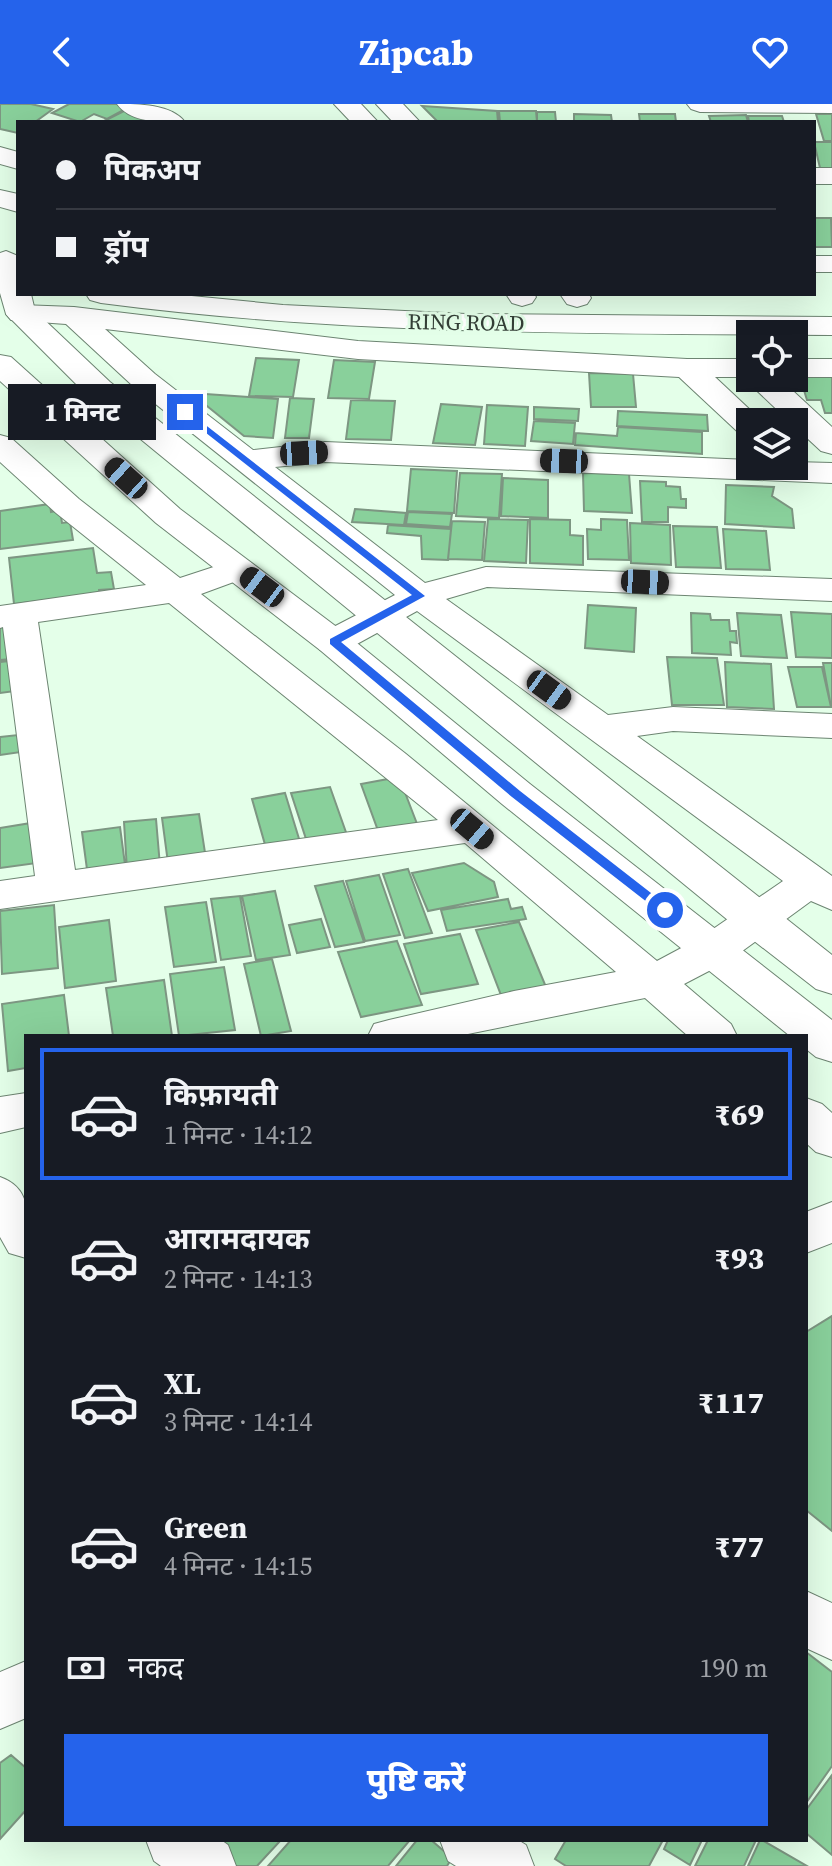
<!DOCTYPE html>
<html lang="hi">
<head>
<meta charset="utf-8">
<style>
  :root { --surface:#171b24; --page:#242831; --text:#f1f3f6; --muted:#9ea1a6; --line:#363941; --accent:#2563eb }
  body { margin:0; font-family:"Source Serif 4","Noto Sans Devanagari",serif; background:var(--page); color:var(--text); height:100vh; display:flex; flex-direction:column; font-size:30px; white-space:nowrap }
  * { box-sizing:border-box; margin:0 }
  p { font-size:26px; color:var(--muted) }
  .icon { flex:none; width:44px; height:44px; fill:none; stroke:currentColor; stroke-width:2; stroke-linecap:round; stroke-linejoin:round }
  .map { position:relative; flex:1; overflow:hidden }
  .sheet { position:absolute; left:24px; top:930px; width:784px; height:808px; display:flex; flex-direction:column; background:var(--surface); border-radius:0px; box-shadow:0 8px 32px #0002 }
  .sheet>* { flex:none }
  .banner { position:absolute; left:16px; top:16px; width:800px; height:176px; border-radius:0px; box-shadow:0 8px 32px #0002; display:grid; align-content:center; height:176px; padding:0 40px; background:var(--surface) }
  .controls { position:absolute; left:736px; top:216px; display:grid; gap:16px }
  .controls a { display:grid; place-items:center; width:72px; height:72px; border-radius:0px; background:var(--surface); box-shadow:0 8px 32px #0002; font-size:40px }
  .end { position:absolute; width:36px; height:36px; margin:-18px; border:10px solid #2563eb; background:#fff; box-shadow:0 0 0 4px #fff }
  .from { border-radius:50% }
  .bubble { position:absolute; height:56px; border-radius:0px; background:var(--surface); box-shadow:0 8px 32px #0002; font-size:26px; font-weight:800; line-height:56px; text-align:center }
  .car { position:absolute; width:24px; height:48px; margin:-24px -12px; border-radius:10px; box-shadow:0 0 6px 2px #0007; background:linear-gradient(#222 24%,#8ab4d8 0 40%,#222 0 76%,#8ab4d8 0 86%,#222 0) }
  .banner b { display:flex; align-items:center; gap:28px; height:76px; font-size:30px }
  .banner b+b { border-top:2px solid var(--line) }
  .banner i { width:20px; height:20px; background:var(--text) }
  ul { padding:14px 0 0; list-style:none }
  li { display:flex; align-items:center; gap:24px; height:132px; margin:0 16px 12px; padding:0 24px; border:4px solid transparent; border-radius:0px }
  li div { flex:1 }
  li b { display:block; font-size:30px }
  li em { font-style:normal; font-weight:800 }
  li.on { border-color:var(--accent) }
  li>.icon { width:72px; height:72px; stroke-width:1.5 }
  .pay { display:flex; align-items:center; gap:20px; height:88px; padding:0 40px; font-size:30px }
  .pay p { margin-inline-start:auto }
  .button { display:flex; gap:16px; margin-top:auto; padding:16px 40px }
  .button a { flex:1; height:92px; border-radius:0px; background:var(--accent); color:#fff; font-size:32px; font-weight:800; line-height:92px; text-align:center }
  header { display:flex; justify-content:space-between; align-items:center; height:104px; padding:0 40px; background:var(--accent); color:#fff; font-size:36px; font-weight:800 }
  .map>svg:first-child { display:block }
  .building { fill:#89d09b; stroke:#7d9682; stroke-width:2 }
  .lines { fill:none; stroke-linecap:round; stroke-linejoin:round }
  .street-casing { stroke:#6d8572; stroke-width:2 }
  .secondary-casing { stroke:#6d8572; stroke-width:2 }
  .street { fill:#fff; fill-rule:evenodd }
  .secondary { fill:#fff; fill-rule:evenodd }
  .route { fill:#2563eb }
  .labels { text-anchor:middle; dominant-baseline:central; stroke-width:6; stroke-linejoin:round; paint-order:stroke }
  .far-street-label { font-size:22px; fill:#343f37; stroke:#e4ffe9 }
</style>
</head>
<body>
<header><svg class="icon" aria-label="back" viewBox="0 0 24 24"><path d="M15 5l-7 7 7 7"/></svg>Zipcab<svg class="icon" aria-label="heart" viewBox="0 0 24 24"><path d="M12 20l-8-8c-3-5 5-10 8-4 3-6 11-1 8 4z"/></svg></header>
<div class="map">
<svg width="832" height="1762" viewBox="0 0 832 1762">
  <rect width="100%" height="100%" fill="#e4ffe9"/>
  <path class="building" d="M0,0H31L53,5L35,18H18V29L0,25Z
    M69,0H125L131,2L107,15L94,10L80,18L52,9Z
    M422,2L497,7L498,18H438Z
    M132,3L166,16L102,18Z
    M499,7H536L537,18H500Z
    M537,8H555L556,18H537Z
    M574,10L611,11L612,18H574Z
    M639,10H675L676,18H640Z
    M816,10H832V37H824Z
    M746,11L748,18H711L709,12Z
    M748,12H782L784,18H749Z
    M814,38H832V64H820Z
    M814,114H831L832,143H814Z
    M256,254L299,256L293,293L249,292Z
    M334,256L375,258L369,295L328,294Z
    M589,269L633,270L636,303H591Z
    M799,270H832V309H825L821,296H807Z
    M191,289L278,295L273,334L244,332Z
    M290,294L314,295L309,334H285Z
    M351,296L395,297L391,336L346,335Z
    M441,300L482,303L475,341L433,339Z
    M487,301L528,303L525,342L484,340Z
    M534,303L579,305L578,317L534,315Z
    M618,307L707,311L708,327L617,322Z
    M534,317L575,319L573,340L531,337Z
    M618,323L702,328V350L575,341L576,329L617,332Z
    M411,365L457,367L454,409L407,407Z
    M460,369L502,370L499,414L456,412Z
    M583,369L629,370L632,409L584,407Z
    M503,374L548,376V414L501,412Z
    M640,377L666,378V382L680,383L681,395H686V404L668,403V418H642Z
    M726,381L774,383L772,392L792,405L794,424L725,420Z
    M50,400L51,408L60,406L62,419L70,418L73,436L0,445V407Z
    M355,405L406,409L404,421L352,418Z
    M408,408L452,410L450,423L406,420Z
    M488,415L528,416L526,459L484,457Z
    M530,415L570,416V431L583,432V461L530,459Z
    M601,415L627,416L629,456L588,455L587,425L601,426Z
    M452,417L485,418L482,456L448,455Z
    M630,419L670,421L671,461L631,459Z
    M388,421L451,425L448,456L422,455L421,432L387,429Z
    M673,422L717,423L721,464L676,463Z
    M723,425L766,427L770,466L726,465Z
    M93,444L97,469L111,468L114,485L99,486V490L14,500L9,454Z
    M588,501L636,504L634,548L585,544Z
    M791,508L832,510V554L796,553Z
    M691,509L710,510L711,516H729L730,527H736L737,539L730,538L731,551L692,549Z
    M737,509L781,511L787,554L741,552Z
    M10,522L11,555L0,556V523Z
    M667,553L717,554L724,601H672Z
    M19,556L23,586L0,589V558Z
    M725,558L771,560L774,605L727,603Z
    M823,559H832V603H831Z
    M788,563H822L831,603H797Z
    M18,631L21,648L0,651V633Z
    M399,673L419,725L380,732L361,680Z
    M330,683L348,734L308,741L291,689Z
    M285,689L300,738L266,744L252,695Z
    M199,710L206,755L168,759L162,714Z
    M156,715L160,762L127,766L124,718Z
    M31,719L37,759L0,764V724Z
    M120,723L126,768L88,773L82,728Z
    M464,759L494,778L498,793L428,807L412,769Z
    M408,765L432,829L405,834L383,770Z
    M379,771L400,831L365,837L346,777Z
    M343,777L364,838L335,843L315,782Z
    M275,787L290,851L256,856L242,792Z
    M240,792L251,852L221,856L211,795Z
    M508,795L511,805L522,803L526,815L447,827L441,806Z
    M206,798L216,858L174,863L165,803Z
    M54,801L58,864L2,870L0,807Z
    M321,815L330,843L297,849L289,821Z
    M109,816L116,877L65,884L59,823Z
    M519,818L546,883L501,891L476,826Z
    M460,830L478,880L421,890L404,840Z
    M397,837L422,901L361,913L338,848Z
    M272,855L291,927L261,932L244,860Z
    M224,863L235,926L179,932L170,870Z
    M164,876L172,932H113L106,884Z
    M64,891L69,932H26V964L8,967L2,900Z
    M832,1212V1427L806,1406V1228Z
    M806,1548L832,1568V1662L806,1699Z
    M11,1651L26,1664V1706L0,1735V1659Z
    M832,1671V1751L806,1729V1706Z
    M203,1736H281L257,1762H230Z
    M291,1736H410L388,1762H268Z
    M417,1736H431L452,1754L447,1762H396Z
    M566,1736H663L649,1762H566L555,1755Z
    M668,1736H702L690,1761L664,1745Z
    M708,1736H756L744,1762H695Z
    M760,1736H762L807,1762H748Z"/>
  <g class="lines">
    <g class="street-casing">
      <path id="street" d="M117,0C139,0 171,0 185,18C163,18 131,20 117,0Z
        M334,0H361L378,18H351Z
        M376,0H403L420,18H393Z
        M687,0H832V9L700,8L691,5Z
        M0,43L18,48V65L0,60Z
        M814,64H832V80H814Z
        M814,152H832V168H814Z
        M506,190H534L536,193L532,199L522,202L512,199Z
        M560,190H589L591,194L587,200L577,203L567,200Z
        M21,201L74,203L358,237L687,255H750V274H779L832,323V350L821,347L794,322V318H790L750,280L746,273H715L763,318H750V331L739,329L679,273L358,255L105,225L155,270L253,346L325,338L750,356V362H794V358L832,359V379L325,358L275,363L425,479L486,463L832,475V497L487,483L446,495L608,611L673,603L832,610V634L673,627L637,632L832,772V806L811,797L730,856L684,880L731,920L737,932H688L645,894L458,932H368L374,920L389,916L514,887L616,868L465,739L0,805V777L35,772L3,523L0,524V502L146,481L56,409L0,358V331L11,334L79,395L180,474L238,455L250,458L255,465L250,472L201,490L406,650L657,857L700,834L783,777L417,507L346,546L333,549L320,546L315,538L320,530L395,491L133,282L66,220L11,216L6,210L11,204ZM169,499L438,716L75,766L38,518Z
        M794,255H832V273H794Z
        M26,989V1023L0,1029V993Z
        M806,994L822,1000L832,1009V1053L816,1048L806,1039Z
        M0,1073C37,1086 26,1122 26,1154L9,1149L0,1133Z
        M832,1098V1139L806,1149V1108Z
        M806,1487L832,1499V1556L806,1544Z
        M26,1557V1614L0,1625V1568Z
        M146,1736H221L228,1741L236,1762H161L154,1757Z
        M440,1736H518L526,1741L534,1762H456L448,1757Z"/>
    </g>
    <g class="secondary-casing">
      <path id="secondary" d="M0,86L18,90V108L0,103Z
        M6,147L18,152V190H31L35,207L110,278L832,851V890L816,885L740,826L88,292L6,210L0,189V149Z
        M86,190H171L283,201L466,210L832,213V231C590,229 344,231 101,199L90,196Z
        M0,251L11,253L180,405L346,530L530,680L832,916V958L816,953L806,945V932H790L502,700L320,546L156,419L0,277Z"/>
    </g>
    <use href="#street" class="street"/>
    <use href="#secondary" class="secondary"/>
  </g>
  <path class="route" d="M185,305L425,492L341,538L520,687L669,803V809H661L512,693L330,540V535L412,491L182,310Z"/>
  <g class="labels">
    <g class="far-street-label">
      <text transform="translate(466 218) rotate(1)">RING ROAD</text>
    </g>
  </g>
</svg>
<div class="controls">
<a><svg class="icon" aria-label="locate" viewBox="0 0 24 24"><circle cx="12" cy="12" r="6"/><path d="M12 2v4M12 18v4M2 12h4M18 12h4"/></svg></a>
<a><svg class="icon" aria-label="layers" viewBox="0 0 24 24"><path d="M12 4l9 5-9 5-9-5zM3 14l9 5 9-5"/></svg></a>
</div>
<i class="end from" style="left:665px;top:806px"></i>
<i class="end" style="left:185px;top:308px"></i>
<div class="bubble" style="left:8px;top:280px;width:148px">1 मिनट</div>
<i class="car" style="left:304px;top:349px;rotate:87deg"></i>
<i class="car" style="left:564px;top:357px;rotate:272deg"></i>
<i class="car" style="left:126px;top:374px;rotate:312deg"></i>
<i class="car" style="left:645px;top:478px;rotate:93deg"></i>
<i class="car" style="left:262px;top:483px;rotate:307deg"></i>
<i class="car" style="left:549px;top:586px;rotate:126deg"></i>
<i class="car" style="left:472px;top:725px;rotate:130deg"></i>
<div class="banner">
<b><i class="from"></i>पिकअप</b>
<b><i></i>ड्रॉप</b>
</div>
<section class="sheet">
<ul>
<li class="on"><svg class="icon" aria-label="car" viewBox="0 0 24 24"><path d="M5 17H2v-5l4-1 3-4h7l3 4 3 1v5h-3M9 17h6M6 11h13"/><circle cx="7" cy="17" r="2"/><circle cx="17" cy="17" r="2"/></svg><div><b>किफ़ायती</b><p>1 मिनट · 14:12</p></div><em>₹69</em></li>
<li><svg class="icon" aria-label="car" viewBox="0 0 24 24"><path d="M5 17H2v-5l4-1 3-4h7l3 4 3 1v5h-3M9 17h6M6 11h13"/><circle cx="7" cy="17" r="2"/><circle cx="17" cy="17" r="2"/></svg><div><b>आरामदायक</b><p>2 मिनट · 14:13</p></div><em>₹93</em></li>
<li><svg class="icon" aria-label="car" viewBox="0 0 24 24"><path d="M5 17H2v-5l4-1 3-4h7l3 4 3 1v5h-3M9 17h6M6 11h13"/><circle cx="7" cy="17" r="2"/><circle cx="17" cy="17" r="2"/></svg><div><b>XL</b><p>3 मिनट · 14:14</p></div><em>₹117</em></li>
<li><svg class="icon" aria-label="car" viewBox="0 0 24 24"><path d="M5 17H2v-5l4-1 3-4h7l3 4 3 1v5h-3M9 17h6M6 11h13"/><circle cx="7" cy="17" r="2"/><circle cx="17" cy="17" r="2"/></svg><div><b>Green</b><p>4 मिनट · 14:15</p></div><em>₹77</em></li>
</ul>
<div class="pay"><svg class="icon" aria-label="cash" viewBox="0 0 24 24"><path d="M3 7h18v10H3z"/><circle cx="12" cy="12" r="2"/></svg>नकद<p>190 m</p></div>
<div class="button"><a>पुष्टि करें</a></div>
</section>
</div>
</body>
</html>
